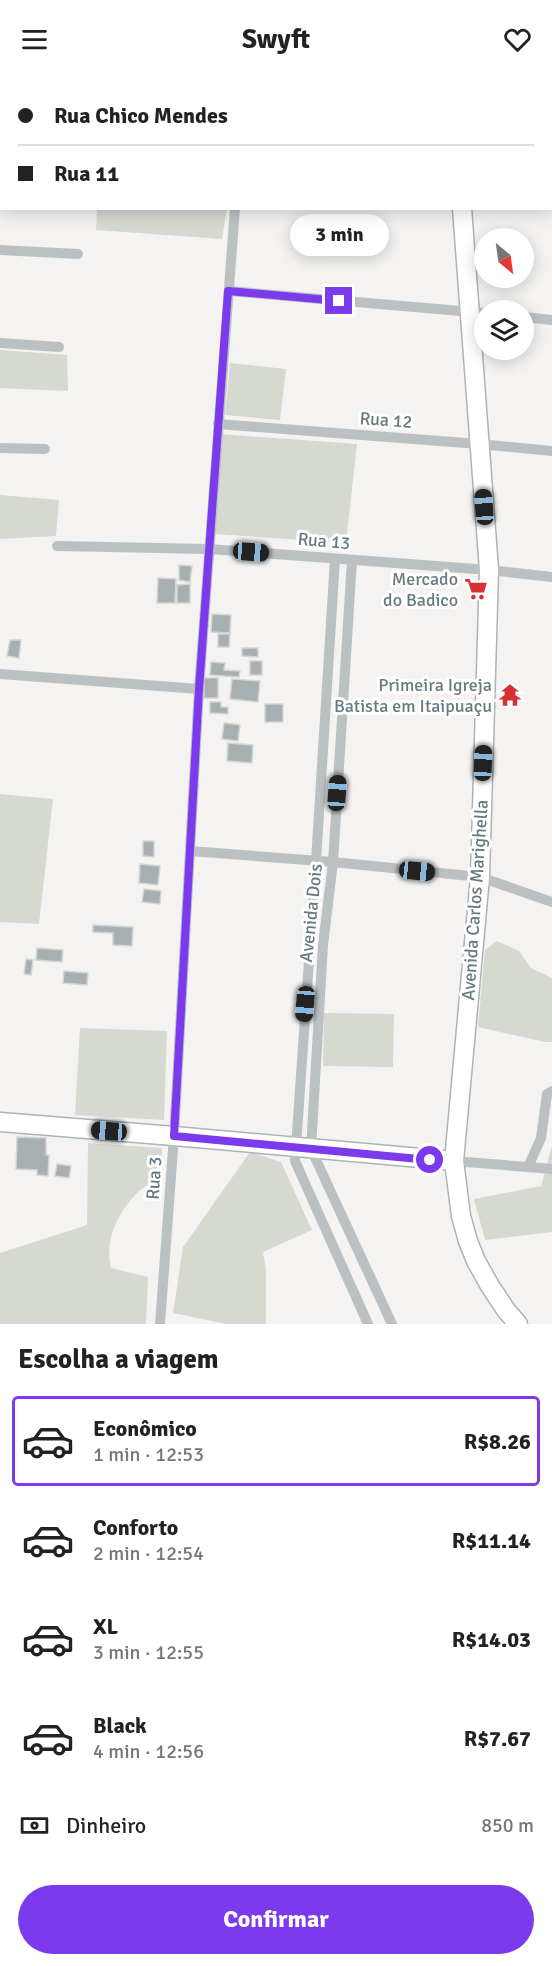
<!DOCTYPE html>
<html lang="pt">
<head>
<meta charset="utf-8">
<style>
  :root { --surface:#fff; --page:#f6f6f6; --text:#222; --muted:#767676; --line:#e0e0e0; --accent:#7c3aed }
  body { margin:0; font-family:Signika,sans-serif; background:var(--page); color:var(--text); height:100vh; display:flex; flex-direction:column; font-size:22px; white-space:nowrap }
  * { box-sizing:border-box; margin:0 }
  p { font-size:20px; color:var(--muted) }
  .icon { flex:none; width:33px; height:33px; fill:none; stroke:currentColor; stroke-width:2; stroke-linecap:round; stroke-linejoin:round }
  .map { position:relative; height:1246px; overflow:hidden }
  .drawer { display:flex; flex-direction:column; background:var(--surface); flex:1 }
  .drawer>* { flex:none }
  .hud { position:absolute; left:0px; top:0px; width:552px; height:132px; box-shadow:0 3px 15px #0003; display:grid; align-content:center; height:132px; padding:0 18px; background:var(--surface) }
  .needle { width:39px; rotate:151deg }
  .tools { position:absolute; left:474px; top:150px; display:grid; gap:12px }
  .tools a { display:grid; place-items:center; width:60px; height:60px; border-radius:50%; background:var(--surface); box-shadow:0 3px 15px #0003; font-size:30px }
  .end { position:absolute; width:27px; height:27px; margin:-14px; border:8px solid #7c3aed; background:#fff; box-shadow:0 0 0 3px #fff }
  .from { border-radius:50% }
  .bubble { position:absolute; height:42px; border-radius:21px; background:var(--surface); box-shadow:0 3px 15px #0003; font-size:20px; font-weight:700; line-height:42px; text-align:center }
  .car { position:absolute; width:18px; height:36px; margin:-18px -9px; border-radius:8px; box-shadow:0 0 4px 2px #0007; background:linear-gradient(#222 24%,#8ab4d8 0 40%,#222 0 76%,#8ab4d8 0 86%,#222 0) }
  .hud b { display:flex; align-items:center; gap:21px; height:57px; font-size:22px }
  .hud b+b { border-top:2px solid var(--line) }
  .hud i { width:15px; height:15px; background:var(--text) }
  ul { padding:0; list-style:none }
  li { display:flex; align-items:center; gap:18px; height:90px; margin:0 12px 9px; padding:0 6px; border:3px solid transparent; border-radius:6px }
  li div { flex:1 }
  li b { display:block; font-size:22px }
  li em { font-style:normal; font-weight:700 }
  li.current { border-color:var(--accent) }
  li>.icon { width:54px; height:54px; stroke-width:1.5 }
  h2 { padding:0 18px; font-size:27px; line-height:72px }
  .pay { display:flex; align-items:center; gap:15px; height:66px; padding:0 18px; font-size:22px }
  .pay p { margin-inline-start:auto }
  .primary-button { display:flex; gap:12px; margin-top:auto; padding:12px 18px }
  .primary-button a { flex:1; height:69px; border-radius:36px; background:var(--accent); color:#fff; font-size:24px; font-weight:700; line-height:69px; text-align:center }
  header { display:flex; justify-content:space-between; align-items:center; height:78px; padding:0 18px; background:var(--surface); font-size:27px; font-weight:700 }
  .map>svg:first-child { display:block }
  .green { fill:#d5d9d0 }
  .building { fill:#a6afb1; stroke:#d5d5d3; stroke-width:1.5 }
  .lines { fill:none; stroke-linecap:round; stroke-linejoin:round }
  .major-casing { stroke:#adb3b5; stroke-width:21 }
  .minor { stroke:#bbc1c2; stroke-width:10 }
  .major { stroke:#fff; stroke-width:18 }
  .route { stroke:#7c3aed; stroke-width:8 }
  .labels { text-anchor:middle; dominant-baseline:central; stroke-width:6; stroke-linejoin:round; paint-order:stroke }
  .street-label { font-size:18px; fill:#667a7f; stroke:#fff }
  .poi-label { font-size:18px; fill:#667a7f; stroke:#fff; text-anchor:end }
</style>
</head>
<body>
<header><svg class="icon" aria-label="menu" viewBox="0 0 24 24"><path d="M4 6h16M4 12h16M4 18h16"/></svg>Swyft<svg class="icon" aria-label="heart" viewBox="0 0 24 24"><path d="M12 20l-8-8c-3-5 5-10 8-4 3-6 11-1 8 4z"/></svg></header>
<div class="map">
<svg width="552" height="1246" viewBox="0 0 552 1246">
  <rect width="100%" height="100%" fill="#f4f3f1"/>
  <path class="green" d="M92,0H185V1H92Z
    M97,131V130L227,131L222,161L96,152Z
    M0,272L67,277L68,313L0,310Z
    M230,285L286,291L280,342L225,337Z
    M220,356L357,366L346,465L214,456Z
    M0,417L59,422L56,458L0,461Z
    M0,716L53,721L39,846L0,844Z
    M497,863L519,873L531,890L552,900V964H545L478,949L485,872Z
    M324,935L394,936L393,989L323,988Z
    M80,950L167,953L164,1042L75,1037Z
    M88,1065L162,1070C162,1081 163,1088 157,1097C153,1104 145,1108 139,1113C119,1132 104,1162 111,1190L148,1199L146,1246H0V1175L87,1147Z
    M552,1068V1154L485,1162L474,1121L541,1108Z
    M250,1074L281,1084L312,1152L263,1174L266,1192V1246H226L173,1235L183,1169Z"/>
  <path class="building" d="M179,487L192,488L190,504L179,502Z
    M158,500L176,501L175,525H157Z
    M190,506V525H177V507Z
    M212,536L231,537L230,555L211,554Z
    M218,556H230L229,569H218Z
    M10,562H21L19,580L7,578Z
    M242,570H258V579L242,578Z
    M250,583H262V597H250Z
    M211,584L225,585L224,592L240,593L239,599L210,597Z
    M204,600H218V620H204Z
    M232,601L260,603L258,624L230,621Z
    M210,624H221V629H228V636L210,635Z
    M265,626H283V644H265Z
    M224,645L240,647L238,663L222,661Z
    M228,665L253,667L252,685L227,683Z
    M143,763H154V779L143,778Z
    M140,786L160,788L158,807L139,805Z
    M144,811L161,813L160,826L142,824Z
    M93,847L133,849L132,868L113,867V855L93,854Z
    M37,870L63,872L62,884L36,882Z
    M26,881L33,882L31,897L24,896Z
    M64,893L88,895L87,907L63,905Z
    M17,1059L46,1060V1077H49L48,1098L37,1097V1092L16,1091Z
    M57,1086L71,1088L69,1100L55,1098Z"/>
  <g class="lines">
    <g class="major-casing">
      <path id="major" d="M450,0V2
        M462,130L489,492L480,799L454,1083L461,1138L468,1163L476,1183L490,1208L506,1232L518,1246
        M0,1044L174,1058L454,1083"/>
    </g>
    <path class="minor" d="M244,2V0
      M0,76H2
      M550,110H552
      M0,172L78,176
      M229,213L484,235
      M524,239L552,242
      M0,265L59,269
      M218,346L479,366L552,373
      M0,370L45,371
      M57,468L209,471L489,492L552,499
      M335,481L316,783L295,1083L368,1246
      M352,482L333,784L323,867L311,1071L392,1246
      M0,596L199,611
      M190,773L333,784L480,799L552,824
      M454,1083L552,1091
      M528,1089L541,1060L547,1016L552,1013
      M160,1246L174,1058L199,611L235,130"/>
    <use href="#major" class="major"/>
  </g>
  <g class="lines">
    <path class="route" d="M339,223L228,213L199,611L174,1058L430,1082"/>
  </g>
  <defs>
    <g id="supermarket-bare" transform="scale(1.8)"><path d="M-6-5.5h2.5l.6 2H6L4.5 2H-2.5L-4.4-4H-6ZM-1.5 3.2a1.3 1.3 0 1 0 .1 0ZM3 3.2a1.3 1.3 0 1 0 .1 0Z" fill="#d33134" stroke="#fff" stroke-width="2.5" paint-order="stroke"/></g>
    <g id="temple-bare" transform="scale(1.8)"><path d="M0-6L5-2H3V0L6.5 2.5H4V6H1.5V3h-3V6H-4V2.5H-6.5L-3 0V-2H-5Z" fill="#d33134" stroke="#fff" stroke-width="2.5" paint-order="stroke"/></g>
  </defs>
  <g fill-rule="evenodd">
    <use href="#supermarket-bare" x="476" y="511"/>
    <use href="#temple-bare" x="510" y="617"/>
  </g>
  <g class="labels">
    <g class="street-label">
      <text transform="translate(386 342) rotate(4)">Rua 12</text>
      <text transform="translate(324 463) rotate(5)">Rua 13</text>
      <text transform="translate(475 822) rotate(-86)">Avenida Carlos Marighella</text>
      <text transform="translate(311 835) rotate(-84)">Avenida Dois</text>
      <text transform="translate(154 1100) rotate(-86)">Rua 3</text>
    </g>
    <g class="poi-label">
      <text x="458" y="501">Mercado<tspan x="458" dy="21">do Badico</tspan></text>
      <text x="492" y="607">Primeira Igreja<tspan x="492" dy="21">Batista em Itaipuaçu</tspan></text>
    </g>
  </g>
</svg>
<div class="tools">
<a><svg class="needle" viewBox="-14 -14 28 28"><path d="M0-13l5 13h-10z" fill="#e53935"/><path d="M0 13l5-13h-10z" fill="#767676"/></svg></a>
<a><svg class="icon" aria-label="layers" viewBox="0 0 24 24"><path d="M12 4l9 5-9 5-9-5zM3 14l9 5 9-5"/></svg></a>
</div>
<i class="end from" style="left:430px;top:1082px"></i>
<i class="end" style="left:339px;top:223px"></i>
<div class="bubble" style="left:290px;top:136px;width:99px">3 min</div>
<i class="car" style="left:484px;top:429px;rotate:356deg"></i>
<i class="car" style="left:251px;top:474px;rotate:94deg"></i>
<i class="car" style="left:483px;top:685px;rotate:2deg"></i>
<i class="car" style="left:337px;top:715px;rotate:4deg"></i>
<i class="car" style="left:417px;top:793px;rotate:96deg"></i>
<i class="car" style="left:305px;top:926px;rotate:185deg"></i>
<i class="car" style="left:109px;top:1053px;rotate:274deg"></i>
<div class="hud">
<b><i class="from"></i>Rua Chico Mendes</b>
<b><i></i>Rua 11</b>
</div>
</div>
<section class="drawer">
<h2>Escolha a viagem</h2>
<ul>
<li class="current"><svg class="icon" aria-label="car" viewBox="0 0 24 24"><path d="M5 17H2v-5l4-1 3-4h7l3 4 3 1v5h-3M9 17h6M6 11h13"/><circle cx="7" cy="17" r="2"/><circle cx="17" cy="17" r="2"/></svg><div><b>Econômico</b><p>1 min · 12:53</p></div><em>R$8.26</em></li>
<li><svg class="icon" aria-label="car" viewBox="0 0 24 24"><path d="M5 17H2v-5l4-1 3-4h7l3 4 3 1v5h-3M9 17h6M6 11h13"/><circle cx="7" cy="17" r="2"/><circle cx="17" cy="17" r="2"/></svg><div><b>Conforto</b><p>2 min · 12:54</p></div><em>R$11.14</em></li>
<li><svg class="icon" aria-label="car" viewBox="0 0 24 24"><path d="M5 17H2v-5l4-1 3-4h7l3 4 3 1v5h-3M9 17h6M6 11h13"/><circle cx="7" cy="17" r="2"/><circle cx="17" cy="17" r="2"/></svg><div><b>XL</b><p>3 min · 12:55</p></div><em>R$14.03</em></li>
<li><svg class="icon" aria-label="car" viewBox="0 0 24 24"><path d="M5 17H2v-5l4-1 3-4h7l3 4 3 1v5h-3M9 17h6M6 11h13"/><circle cx="7" cy="17" r="2"/><circle cx="17" cy="17" r="2"/></svg><div><b>Black</b><p>4 min · 12:56</p></div><em>R$7.67</em></li>
</ul>
<div class="pay"><svg class="icon" aria-label="cash" viewBox="0 0 24 24"><path d="M3 7h18v10H3z"/><circle cx="12" cy="12" r="2"/></svg>Dinheiro<p>850 m</p></div>
<div class="primary-button"><a>Confirmar</a></div>
</section>
</body>
</html>
